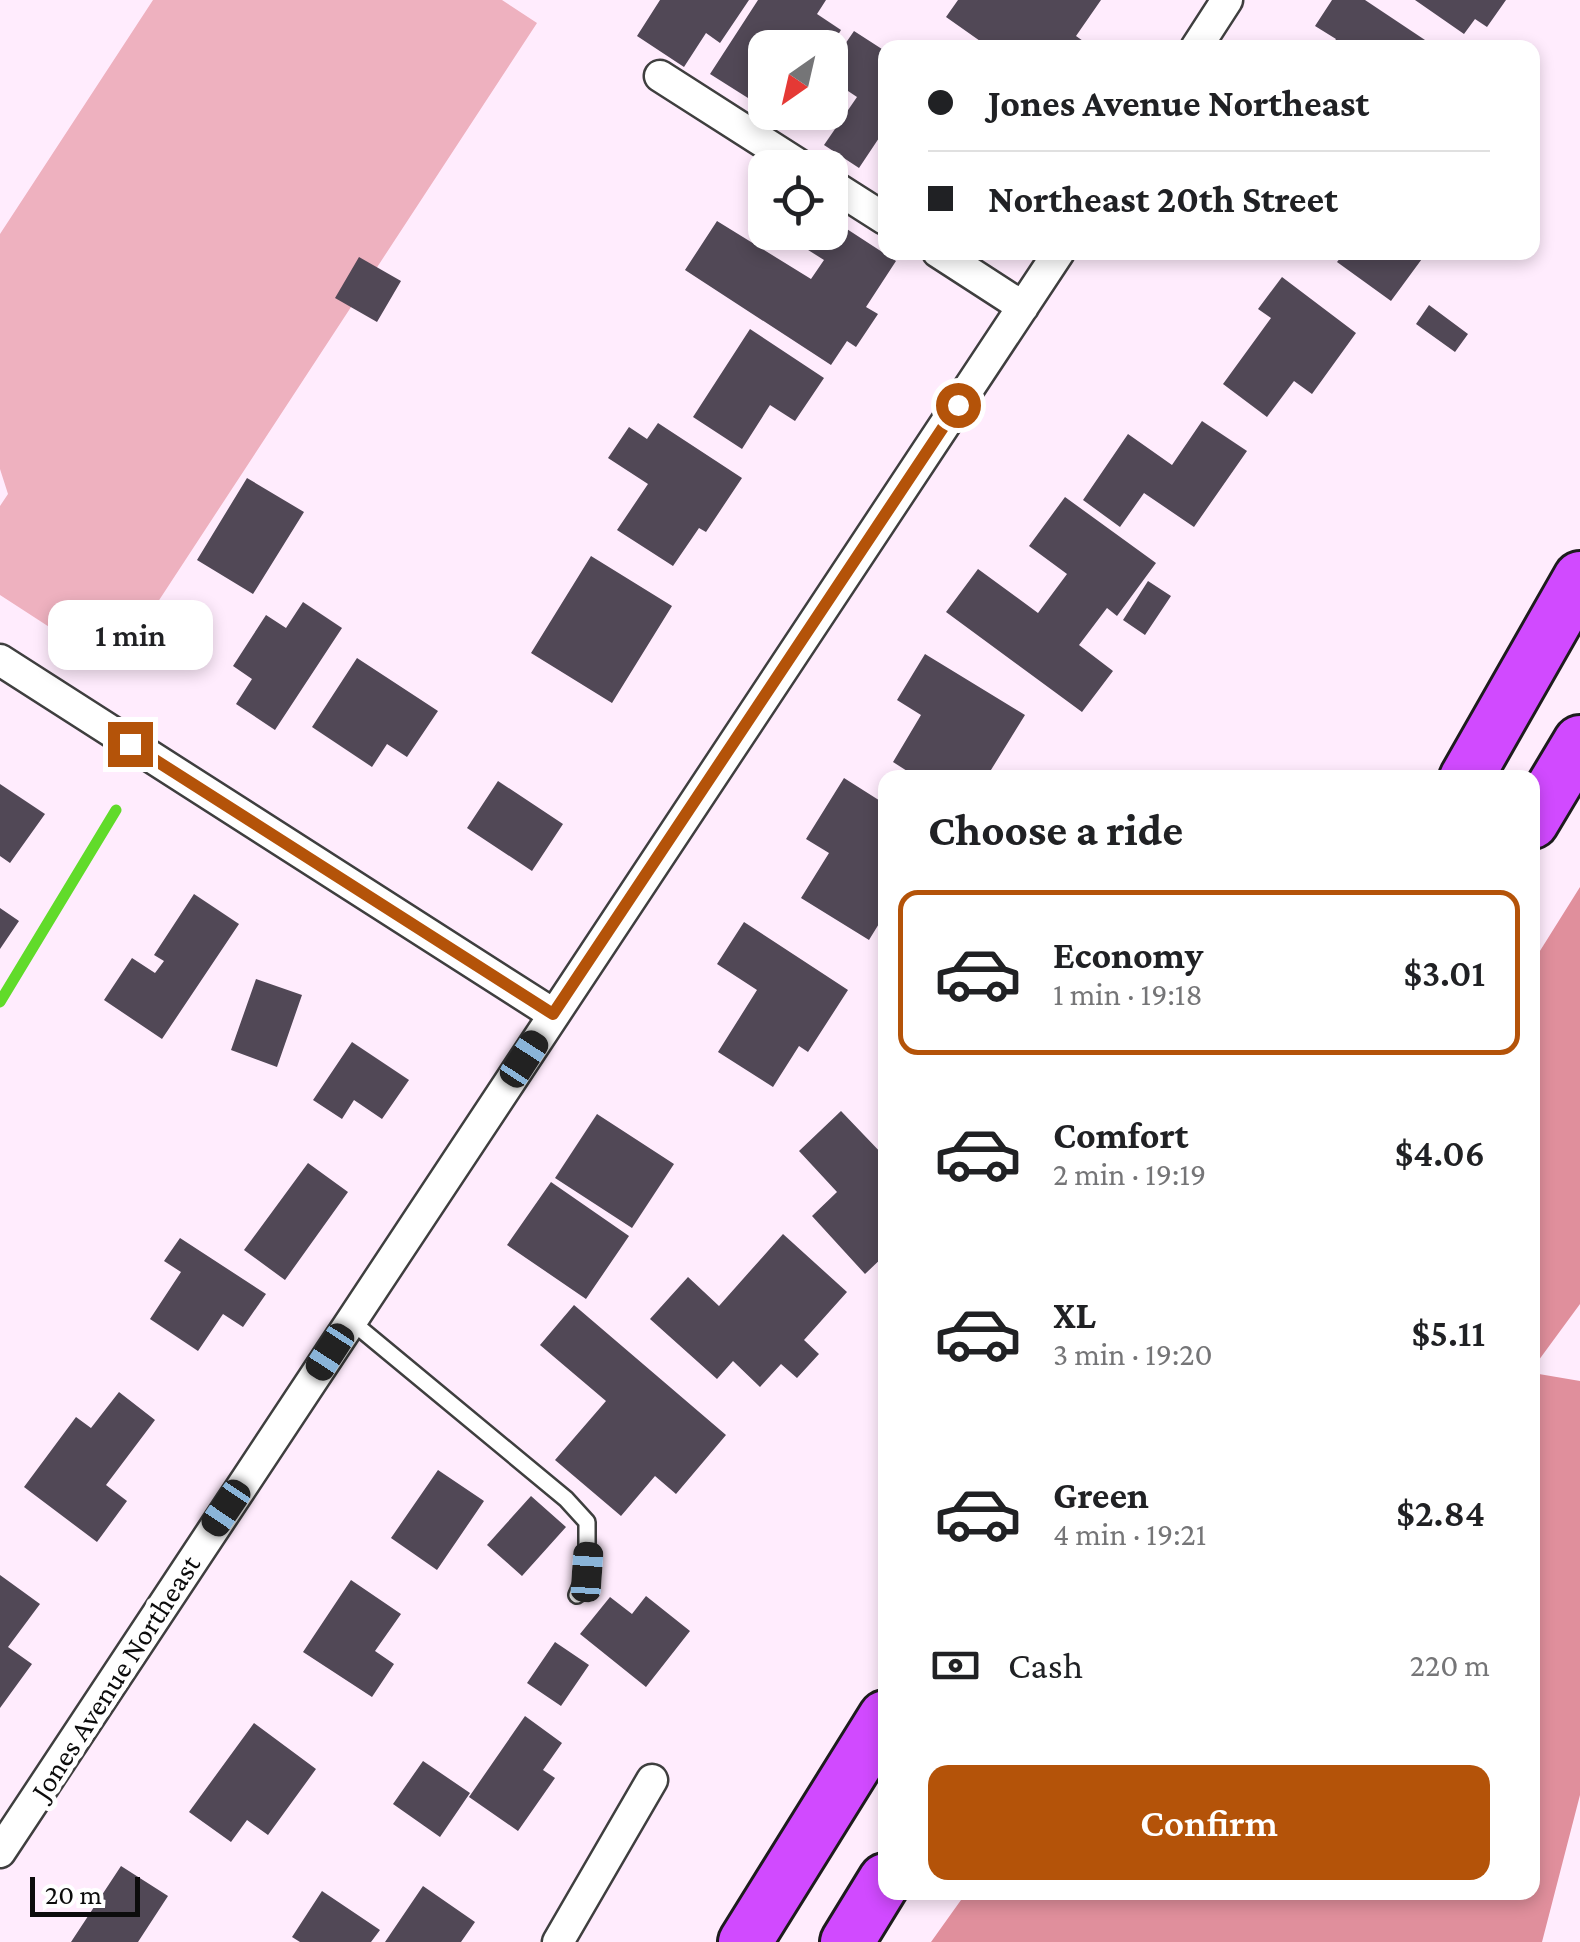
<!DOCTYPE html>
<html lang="en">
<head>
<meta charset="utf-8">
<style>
  :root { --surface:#fff; --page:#f6f6f6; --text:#202124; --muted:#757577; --line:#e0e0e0; --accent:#b45309 }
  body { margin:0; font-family:"Crimson Pro",serif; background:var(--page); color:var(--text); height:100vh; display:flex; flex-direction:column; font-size:38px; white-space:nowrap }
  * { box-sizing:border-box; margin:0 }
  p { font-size:32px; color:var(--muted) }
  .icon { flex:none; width:55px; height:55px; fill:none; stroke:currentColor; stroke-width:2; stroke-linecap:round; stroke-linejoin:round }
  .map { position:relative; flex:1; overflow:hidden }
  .drawer { position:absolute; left:878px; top:770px; width:662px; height:1130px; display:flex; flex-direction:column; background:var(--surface); border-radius:20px; box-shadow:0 5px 15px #0003 }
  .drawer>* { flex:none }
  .guide { position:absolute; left:878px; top:40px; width:662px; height:220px; border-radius:20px; box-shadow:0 5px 15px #0003; display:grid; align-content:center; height:220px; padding:0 50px; background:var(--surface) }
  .needle { width:65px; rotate:214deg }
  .controls { position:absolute; left:748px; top:30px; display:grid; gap:20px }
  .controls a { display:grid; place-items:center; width:100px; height:100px; border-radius:20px; background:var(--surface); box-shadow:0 5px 15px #0003; font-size:50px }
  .scale { position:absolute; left:30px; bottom:25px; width:110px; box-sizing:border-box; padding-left:10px; border:5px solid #0c0c0c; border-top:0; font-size:28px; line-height:35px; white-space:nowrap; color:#0c0c0c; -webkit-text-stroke:8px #fff; paint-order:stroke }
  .end { position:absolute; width:45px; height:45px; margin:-22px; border:12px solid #b45309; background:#fff; box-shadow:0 0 0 5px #fff }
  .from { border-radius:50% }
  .bubble { position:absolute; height:70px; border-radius:20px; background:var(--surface); box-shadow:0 5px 15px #0003; font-size:32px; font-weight:600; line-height:70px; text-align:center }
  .car { position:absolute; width:30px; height:60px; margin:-30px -15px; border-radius:12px; box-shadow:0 0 8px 2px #0007; background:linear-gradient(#222 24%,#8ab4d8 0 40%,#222 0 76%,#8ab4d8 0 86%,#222 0) }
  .guide b { display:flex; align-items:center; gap:35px; height:95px; font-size:38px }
  .guide b+b { border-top:2px solid var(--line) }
  .guide i { width:25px; height:25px; background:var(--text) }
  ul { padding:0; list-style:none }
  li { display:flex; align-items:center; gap:30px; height:165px; margin:0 20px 15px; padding:0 30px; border:5px solid transparent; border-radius:20px }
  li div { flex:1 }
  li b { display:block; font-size:38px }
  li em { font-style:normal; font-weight:600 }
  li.on { border-color:var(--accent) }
  li>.icon { width:90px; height:90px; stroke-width:1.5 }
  h2 { padding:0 50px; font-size:45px; line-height:120px }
  .pay { display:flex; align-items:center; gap:25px; height:110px; padding:0 50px; font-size:38px }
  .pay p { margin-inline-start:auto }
  .primary-button { display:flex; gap:20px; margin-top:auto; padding:20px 50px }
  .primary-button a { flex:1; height:115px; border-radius:20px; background:var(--accent); color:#fff; font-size:40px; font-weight:600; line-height:115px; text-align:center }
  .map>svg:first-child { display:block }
  .green { fill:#eeb1bf }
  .forest { fill:#e08f9c }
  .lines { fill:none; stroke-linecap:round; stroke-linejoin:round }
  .stream { stroke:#61db2a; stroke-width:11 }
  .building { fill:#514856 }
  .service-casing { stroke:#3f3f3f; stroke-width:20 }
  .minor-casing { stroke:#3f3f3f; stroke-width:35 }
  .motorway-casing { stroke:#1d1d1d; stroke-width:58 }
  .service { stroke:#fff; stroke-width:15 }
  .minor { stroke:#fff; stroke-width:30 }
  .motorway { stroke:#d14aff; stroke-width:52 }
  .route { stroke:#b45309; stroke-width:12 }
  .labels { text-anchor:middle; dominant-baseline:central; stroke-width:10; stroke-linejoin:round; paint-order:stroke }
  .street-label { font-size:30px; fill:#0c0c0c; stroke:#fff }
</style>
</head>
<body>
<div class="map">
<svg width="1580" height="1942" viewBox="0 0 1580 1942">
  <rect width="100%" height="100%" fill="#ffecfd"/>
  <path class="green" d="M153,0H502L537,23L114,669L0,595V506L8,494L0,469V234Z"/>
  <path class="forest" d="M1580,887V1304L1533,1368V962Z
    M1533,1373L1580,1381V1795L1542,1942H931L966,1893L1532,1892Z"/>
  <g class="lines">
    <path class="stream" d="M0,1002L116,810"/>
  </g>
  <path class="building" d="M660,0H749L720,43L706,33L684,67L637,36Z
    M758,0H826L817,14L841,30L830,48H765V72L748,98L710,74Z
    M958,0H1101L1076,36L1093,48H990L946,17Z
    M1332,0H1365L1437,48H1330L1336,39L1315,26Z
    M1415,0H1506L1487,27L1475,19L1464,34Z
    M854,31L885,51V129L859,168L824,145L857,97L830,79V66Z
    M830,218L896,261L866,307L878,314L856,347L847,341L831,365L685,270L717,221L811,279L824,260L797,243L804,232H830Z
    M1345,252H1427L1391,301L1337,262Z
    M359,257L401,281L377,322L335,298Z
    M1282,277L1356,333L1312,394L1294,381L1267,417L1223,384L1271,318L1258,309Z
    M1429,305L1468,334L1455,352L1416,324Z
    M750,329L824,378L795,421L770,405L742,449L693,417Z
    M1202,421L1247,451L1194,527L1144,493L1120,527L1083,500L1128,434L1172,465Z
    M658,423L742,478L706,532L699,528L673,566L617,530L648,484L608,458L629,427L647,439Z
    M247,478L304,512L253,594L197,560Z
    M1065,497L1156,563L1117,616L1107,608L1079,645L1113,671L1082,712L946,612L978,569L1038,613L1067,574L1029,546Z
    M591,556L672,606L612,703L531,653Z
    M1148,581L1171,596L1145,635L1123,620Z
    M303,602L342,628L275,730L236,704L252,679L233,666L266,615L286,628Z
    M925,654L1025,715L986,778H918L893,762L921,715L897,700Z
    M357,658L438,711L407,757L387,744L372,767L312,727Z
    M844,778L885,804V914L869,940L801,898L829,853L806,839Z
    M498,781L563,824L532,871L467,828Z
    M0,784L45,814L10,863L0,856Z
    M194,894L239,924L162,1039L104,1000L132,958L155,973L164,961L154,955Z
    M0,908L19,921L0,949Z
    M744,922L848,990L808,1052L799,1046L773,1087L718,1052L757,990L717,964Z
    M256,979L302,995L277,1067L231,1050Z
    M352,1042L409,1080L382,1119L354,1100L342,1119L313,1100Z
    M841,1111L885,1157V1255L865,1274L812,1216L837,1192L799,1151Z
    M597,1114L674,1164L632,1228L555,1178Z
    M308,1163L348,1192L285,1280L244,1250Z
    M551,1182L629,1236L586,1299L507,1245Z
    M783,1234L847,1292L804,1340L819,1354L797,1378L781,1364L760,1387L733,1361L717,1379L650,1319L688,1277L719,1306Z
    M180,1238L266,1294L243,1327L223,1314L198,1351L150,1319L181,1272L164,1261Z
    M574,1305L726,1435L676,1494L655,1476L621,1516L555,1460L606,1401L540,1345Z
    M119,1392L155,1420L106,1485L127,1501L97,1542L24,1487L76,1417L91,1428Z
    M438,1470L484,1501L437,1570L391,1538Z
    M531,1496L566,1527L522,1576L487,1545Z
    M0,1575L40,1604L8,1647L32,1664L0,1708Z
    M351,1580L401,1614L375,1651L394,1664L372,1697L303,1652Z
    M646,1596L690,1631L646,1687L580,1634L610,1597L632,1614Z
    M555,1642L589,1665L561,1706L527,1683Z
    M525,1716L562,1743L543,1770L555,1778L518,1831L469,1797Z
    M254,1723L316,1769L268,1835L247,1820L231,1842L189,1812Z
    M423,1761L470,1793L440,1837L393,1804Z
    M121,1866L168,1896L138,1942H71Z
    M423,1886L475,1922L461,1942H385Z
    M322,1891L380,1930L371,1942H300L292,1937Z"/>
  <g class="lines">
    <g class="service-casing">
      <path id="service" d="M351,1321L566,1499L587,1522V1572L577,1595"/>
    </g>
    <g class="minor-casing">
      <path id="minor" d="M1196,48L1227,0
        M660,76L804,168
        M830,184L885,219
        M938,252L1023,307
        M0,660L553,1014
        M0,1852L1059,252
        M558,1942L652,1780"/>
    </g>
    <g class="motorway-casing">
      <path id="motorway" d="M1466,778L1580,578
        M1532,822L1580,742
        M745,1942L885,1717
        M847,1942L885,1880"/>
    </g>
    <use href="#service" class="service"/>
    <use href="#minor" class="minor"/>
    <use href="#motorway" class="motorway"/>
  </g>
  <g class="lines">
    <path class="route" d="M130,744L553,1014L958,405"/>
  </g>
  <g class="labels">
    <g class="street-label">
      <text transform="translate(115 1677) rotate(-57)">Jones Avenue Northeast</text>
    </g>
  </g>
</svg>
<div class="controls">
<a><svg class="needle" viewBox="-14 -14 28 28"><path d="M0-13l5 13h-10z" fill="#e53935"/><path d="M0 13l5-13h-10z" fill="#757577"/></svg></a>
<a><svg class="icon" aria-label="locate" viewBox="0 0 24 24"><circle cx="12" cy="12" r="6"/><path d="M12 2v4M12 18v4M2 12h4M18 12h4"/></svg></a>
</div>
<div class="scale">20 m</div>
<i class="end from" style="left:958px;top:405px"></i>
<i class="end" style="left:130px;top:744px"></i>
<div class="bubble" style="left:48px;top:600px;width:165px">1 min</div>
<i class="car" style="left:524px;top:1059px;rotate:33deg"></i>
<i class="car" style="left:330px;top:1352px;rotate:213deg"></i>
<i class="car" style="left:226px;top:1508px;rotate:214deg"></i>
<i class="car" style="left:587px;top:1572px;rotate:4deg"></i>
<div class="guide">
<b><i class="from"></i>Jones Avenue Northeast</b>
<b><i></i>Northeast 20th Street</b>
</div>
<section class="drawer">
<h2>Choose a ride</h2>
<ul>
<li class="on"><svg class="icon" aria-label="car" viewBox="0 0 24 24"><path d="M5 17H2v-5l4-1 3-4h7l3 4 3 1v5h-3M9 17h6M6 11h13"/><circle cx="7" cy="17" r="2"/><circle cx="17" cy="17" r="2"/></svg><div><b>Economy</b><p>1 min · 19:18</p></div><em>$3.01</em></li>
<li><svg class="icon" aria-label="car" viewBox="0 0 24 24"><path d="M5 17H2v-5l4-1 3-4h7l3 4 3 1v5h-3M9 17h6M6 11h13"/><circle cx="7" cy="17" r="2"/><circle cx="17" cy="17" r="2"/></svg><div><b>Comfort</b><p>2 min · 19:19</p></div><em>$4.06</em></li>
<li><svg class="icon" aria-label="car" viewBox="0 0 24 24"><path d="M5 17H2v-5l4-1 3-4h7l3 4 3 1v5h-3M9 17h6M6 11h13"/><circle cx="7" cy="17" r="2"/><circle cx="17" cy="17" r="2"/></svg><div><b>XL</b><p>3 min · 19:20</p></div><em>$5.11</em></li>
<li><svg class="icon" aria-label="car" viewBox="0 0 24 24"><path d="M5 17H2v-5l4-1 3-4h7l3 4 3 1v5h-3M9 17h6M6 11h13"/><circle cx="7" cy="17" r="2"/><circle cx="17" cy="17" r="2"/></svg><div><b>Green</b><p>4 min · 19:21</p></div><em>$2.84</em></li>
</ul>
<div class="pay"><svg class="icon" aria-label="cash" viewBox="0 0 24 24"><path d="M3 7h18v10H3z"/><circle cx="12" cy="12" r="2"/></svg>Cash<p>220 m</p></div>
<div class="primary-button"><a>Confirm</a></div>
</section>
</div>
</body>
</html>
